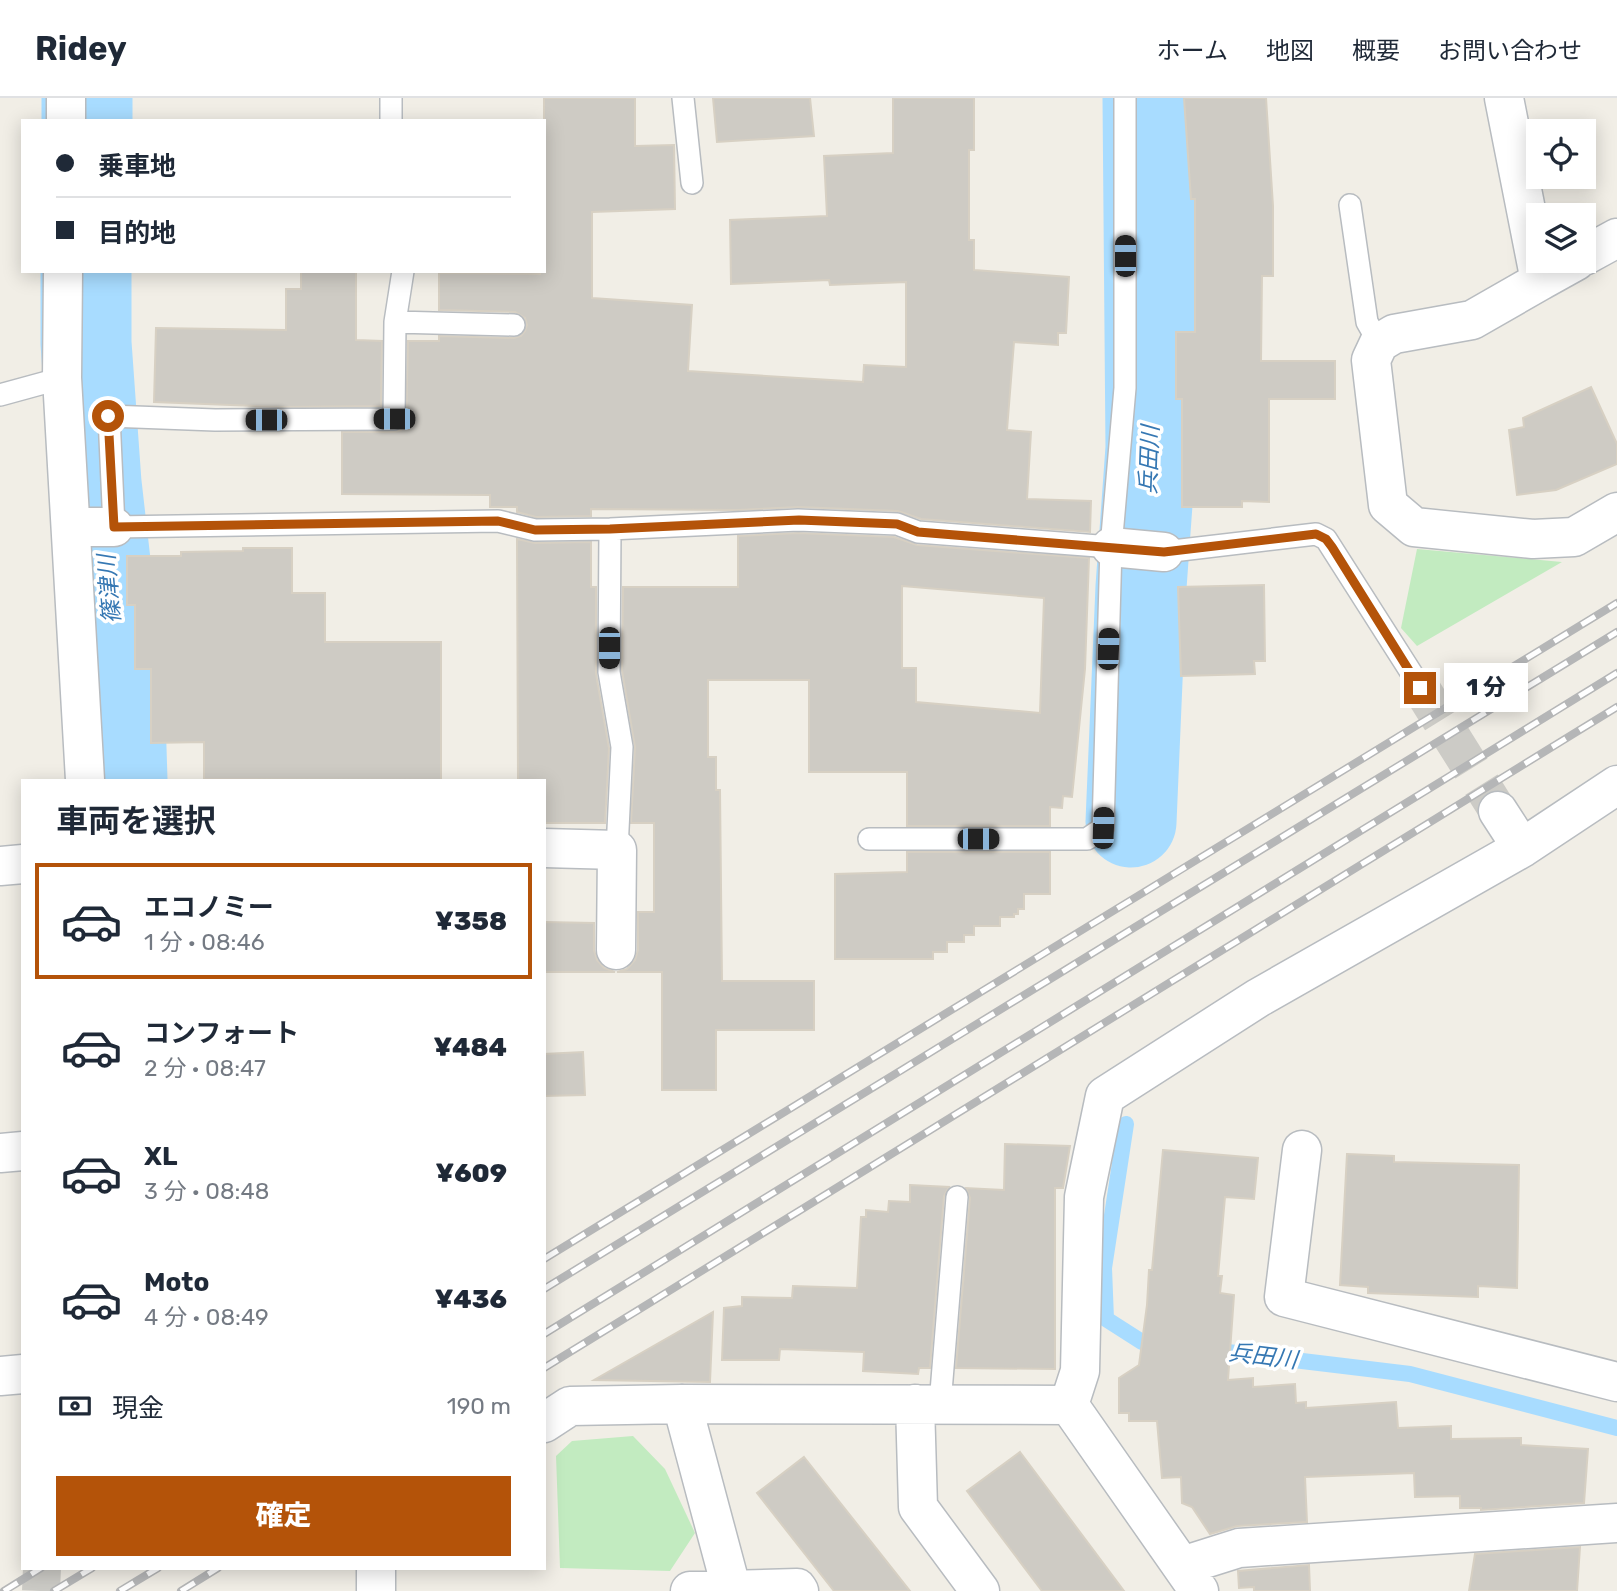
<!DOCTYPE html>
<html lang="ja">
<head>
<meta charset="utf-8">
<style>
  :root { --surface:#fff; --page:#f2f2f3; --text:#1f2937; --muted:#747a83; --line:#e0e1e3; --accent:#b45309 }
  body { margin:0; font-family:Rubik,"Noto Sans JP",sans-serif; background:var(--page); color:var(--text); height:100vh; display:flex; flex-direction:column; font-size:26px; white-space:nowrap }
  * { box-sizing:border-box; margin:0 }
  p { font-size:23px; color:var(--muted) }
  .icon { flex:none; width:38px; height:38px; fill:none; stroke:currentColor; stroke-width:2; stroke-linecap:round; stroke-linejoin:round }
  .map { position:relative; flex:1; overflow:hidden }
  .side { position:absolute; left:21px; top:681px; width:525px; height:791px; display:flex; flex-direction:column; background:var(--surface); border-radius:0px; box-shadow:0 4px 18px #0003 }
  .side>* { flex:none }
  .banner { position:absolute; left:21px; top:21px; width:525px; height:154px; border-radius:0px; box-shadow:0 4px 18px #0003; display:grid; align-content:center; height:154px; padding:0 35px; background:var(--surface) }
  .controls { position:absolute; left:1526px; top:21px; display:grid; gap:14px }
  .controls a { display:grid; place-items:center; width:70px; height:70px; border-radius:0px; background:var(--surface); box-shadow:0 4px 18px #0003; font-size:35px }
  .end { position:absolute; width:32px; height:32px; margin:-16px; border:9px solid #b45309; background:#fff; box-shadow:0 0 0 4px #fff }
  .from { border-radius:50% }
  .bubble { position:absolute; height:49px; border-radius:0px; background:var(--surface); box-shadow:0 4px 18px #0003; font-size:23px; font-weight:800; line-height:49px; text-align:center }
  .car { position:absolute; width:21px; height:42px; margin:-21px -10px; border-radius:9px; box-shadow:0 0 5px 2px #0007; background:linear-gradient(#222 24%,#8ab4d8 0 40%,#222 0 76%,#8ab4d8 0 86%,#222 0) }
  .banner b { display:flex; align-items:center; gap:24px; height:66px; font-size:26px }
  .banner b+b { border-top:2px solid var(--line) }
  .banner i { width:18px; height:18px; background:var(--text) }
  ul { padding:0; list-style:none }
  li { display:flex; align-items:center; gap:21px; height:116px; margin:0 14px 10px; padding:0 21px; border:4px solid transparent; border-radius:0px }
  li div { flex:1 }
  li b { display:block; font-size:26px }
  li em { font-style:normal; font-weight:800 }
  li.on { border-color:var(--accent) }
  li>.icon { width:63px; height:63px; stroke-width:1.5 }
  h2 { padding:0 35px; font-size:32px; line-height:84px }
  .pay { display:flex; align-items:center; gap:18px; height:77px; padding:0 35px; font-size:26px }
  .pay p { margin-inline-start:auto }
  .cta { display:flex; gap:14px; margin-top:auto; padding:14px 35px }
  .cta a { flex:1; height:80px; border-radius:0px; background:var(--accent); color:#fff; font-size:28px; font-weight:800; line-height:80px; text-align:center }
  header { display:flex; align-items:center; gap:42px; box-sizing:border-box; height:98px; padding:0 35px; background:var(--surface); border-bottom:2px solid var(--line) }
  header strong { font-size:33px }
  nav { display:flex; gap:38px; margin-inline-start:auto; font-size:24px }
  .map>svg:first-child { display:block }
  .green { fill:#c2ebc0 }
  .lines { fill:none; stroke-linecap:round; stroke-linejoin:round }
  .stream { stroke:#a8dcff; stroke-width:16 }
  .river { stroke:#a8dcff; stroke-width:91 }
  .building { fill:#cecbc4; stroke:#d7d0c3; stroke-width:2; fill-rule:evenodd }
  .minor-tunnel { stroke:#cccbc6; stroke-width:38; stroke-dasharray:38 19; stroke-linecap:butt }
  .service-casing { stroke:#b8bcc0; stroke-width:24 }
  .minor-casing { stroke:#b8bcc0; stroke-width:41 }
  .service { stroke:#fff; stroke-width:21 }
  .minor { stroke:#fff; stroke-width:38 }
  .rail-casing { stroke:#b5b6b7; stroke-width:8 }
  .rail { stroke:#fff; stroke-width:5; stroke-dasharray:16; stroke-linecap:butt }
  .route { stroke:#b45309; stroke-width:9 }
  .labels { text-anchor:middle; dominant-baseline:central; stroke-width:7; stroke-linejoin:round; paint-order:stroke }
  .water-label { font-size:23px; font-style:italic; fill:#3678b3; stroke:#fff }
</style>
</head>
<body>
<header>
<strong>Ridey</strong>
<nav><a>ホーム</a><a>地図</a><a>概要</a><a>お問い合わせ</a></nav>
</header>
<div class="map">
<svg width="1617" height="1493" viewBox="0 0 1617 1493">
  <rect width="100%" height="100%" fill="#f1eee6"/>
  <path class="green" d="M1417,451L1562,464L1417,548L1401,530Z
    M633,1338L665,1371L695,1435L670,1473L560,1470L556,1358L572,1343Z"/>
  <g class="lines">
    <path class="stream" d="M1126,1026L1104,1170L1106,1221L1142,1244L1161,1246
      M1211,1252L1410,1276L1617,1330"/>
    <path class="river" d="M87,23V0
      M86,173V245L96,385L119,586L122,682
      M1131,724L1141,489L1151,350L1148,0"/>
  </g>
  <path class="building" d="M544,0H635V48L674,47L675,111L592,114V200L692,207L688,273L863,284L864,267L906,269V184L830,187L829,182L731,186L730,122L827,118L824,58L893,55V0H974V52H969V142H974V172L1069,179L1066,235H1058V247L1014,244L1007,332L1031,334L1027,401L1091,403L1090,434L921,421L898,413L799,409L738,412L591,411V418L536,419L517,414V409H490V397L342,396V334H394L401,332L406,327L408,243H439V238L514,240L521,238L525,233L527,227L525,220L515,214L439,212V175L540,176V173H544Z
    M713,0H810L814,38L717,44Z
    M1184,0H1266L1273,108V178H1262L1261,263H1335V301H1269V404L1242,403V409H1182V301H1176V234H1195V101H1191Z
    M301,173H356V242L382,243L381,308L278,309L154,304L156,230L286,232V191H301Z
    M1591,289L1617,346V366L1556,392L1517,397L1509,332L1524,329L1523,320Z
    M798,435L894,439L917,447L1089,460L1085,571L1072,699L1063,698L1062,710L1050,709V728H907V674H809V582H708V659H716V692H720L722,883H814V932H716V992H662V874H617L627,871L635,862L638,852V814H654V725H631L635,649L622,573L623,489H738V438ZM902,488L1044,500L1040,615L916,604V570H902Z
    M517,441L535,445L591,444V489H596V576L609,650L605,725H544V682H518Z
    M243,450H292V495H325V544H441V682L204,681V644L151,645V571H135V507H127V458H181V454L243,453Z
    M1264,487L1265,563H1254L1255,576L1181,578L1178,489Z
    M907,754H1050V796H1024V811H1018V816H1014V819H1000V828H974V837H964V844H947V854H933V861H835V776L907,774Z
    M544,824L594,825V852L597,862L604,870L615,874H544Z
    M583,954L585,997L544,998V956Z
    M1005,1046L1070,1048L1063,1090H1055V1271L956,1270L970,1100L966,1090L1004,1092Z
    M1163,1052L1258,1060L1254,1101L1225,1099L1218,1178H1222L1220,1195L1234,1197L1228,1282L1253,1280V1289L1295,1286L1296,1305L1306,1304V1310L1396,1304L1398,1330L1451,1328V1341L1521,1340V1347L1588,1351L1584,1405L1481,1412V1410H1460V1398L1415,1399L1414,1375L1305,1379L1307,1424L1237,1428L1210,1436L1192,1409L1182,1405L1181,1379L1162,1380L1157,1323H1129V1315H1119V1280L1139,1267L1147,1207L1149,1172H1152Z
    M1347,1056L1394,1058V1064L1519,1067L1517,1190L1478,1188V1199L1368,1195V1189L1340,1187Z
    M910,1087L949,1089L944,1098L930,1270H919L918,1276L863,1273L864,1254L780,1251L779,1262H722L724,1210L742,1208V1199L792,1200L793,1188L857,1190L861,1119H866V1112L888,1114L889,1103L910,1104Z
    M713,1214L710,1284L594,1282Z
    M1020,1354L1124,1493H1042L999,1436L967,1393Z
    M804,1359L910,1493H834L757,1395Z
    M1580,1449L1577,1493H1469L1475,1456Z
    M1309,1467L1310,1493H1254V1489L1239,1490L1238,1473Z"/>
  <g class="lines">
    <path class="minor-tunnel" d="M1421,590L1498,713
      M41,1493L42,1470"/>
    <g class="service-casing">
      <path id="service" d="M683,0L692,85
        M391,23V0
        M1350,107L1367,224L1379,245
        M395,224L403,173
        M514,227L395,224L394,321L215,322L109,318L114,429L498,423L535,432L610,431L798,422L897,426L918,434L1111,449
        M0,297L62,280
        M610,431L609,574L622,649L617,752
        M1164,454L1316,436L1326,441L1421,590
        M869,741H1087L1103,730L1111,449L1125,290V0
        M940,1306L957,1099"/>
    </g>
    <g class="minor-casing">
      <path id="minor" d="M1504,0L1540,183L1472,222L1394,236L1379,245L1371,262L1388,407L1414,429L1533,441L1574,439L1617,414
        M66,23V0
        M1584,158L1617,140
        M63,173L62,280L85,682
        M1540,183L1576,163
        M72,429H114
        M1111,449L1164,454
        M1498,713L1522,750
        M544,750L617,752L616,852
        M0,768L23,766
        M1302,1052L1284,1199L1617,1284
        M0,1055L23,1053
        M0,1278L23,1276
        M682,1306L732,1493
        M915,1306L918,1409L980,1493
        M1069,1307L1080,1273L1084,1099L1105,998L1258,900L1522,750L1617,687
        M544,1325L570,1308L682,1306L1069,1307L1199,1493
        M1182,1468L1239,1450L1617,1425
        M376,1493V1470
        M690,1493L797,1490L799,1493"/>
    </g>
    <use href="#service" class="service"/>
    <use href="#minor" class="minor"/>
    <g class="rail-casing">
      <path id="rail" d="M544,1161L1617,505
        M544,1191L1617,534
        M544,1236L1617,575
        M544,1270L1617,609
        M4,1493L41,1470
        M54,1493L92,1470
        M120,1493L158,1470
        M181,1493L218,1470"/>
    </g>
    <use href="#rail" class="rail"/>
  </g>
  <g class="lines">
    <path class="route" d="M108,318L114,429L498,423L535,432L610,431L799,422L897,426L918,434L1164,454L1316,436L1326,441L1332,449L1420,590"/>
  </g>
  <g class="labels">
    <g class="water-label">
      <text transform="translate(1149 362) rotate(-88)">兵田川</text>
      <text transform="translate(109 491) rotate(-95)">篠津川</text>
      <text transform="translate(1263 1258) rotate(7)">兵田川</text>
    </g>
  </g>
</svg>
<div class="controls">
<a><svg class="icon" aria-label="locate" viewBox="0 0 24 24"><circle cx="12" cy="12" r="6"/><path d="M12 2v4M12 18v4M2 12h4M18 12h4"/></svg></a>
<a><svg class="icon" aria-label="layers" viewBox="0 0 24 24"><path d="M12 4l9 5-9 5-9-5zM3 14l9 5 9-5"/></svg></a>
</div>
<i class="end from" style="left:108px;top:318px"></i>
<i class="end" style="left:1420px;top:590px"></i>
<div class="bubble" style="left:1444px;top:565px;width:84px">1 分</div>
<i class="car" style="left:1125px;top:158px;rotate:0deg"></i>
<i class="car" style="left:394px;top:321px;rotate:270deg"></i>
<i class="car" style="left:266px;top:322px;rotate:270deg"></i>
<i class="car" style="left:609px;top:550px;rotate:180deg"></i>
<i class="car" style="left:1108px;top:551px;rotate:2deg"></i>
<i class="car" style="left:1103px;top:730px;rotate:2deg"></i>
<i class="car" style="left:978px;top:741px;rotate:90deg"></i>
<div class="banner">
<b><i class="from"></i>乗車地</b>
<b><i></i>目的地</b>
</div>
<section class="side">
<h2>車両を選択</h2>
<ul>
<li class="on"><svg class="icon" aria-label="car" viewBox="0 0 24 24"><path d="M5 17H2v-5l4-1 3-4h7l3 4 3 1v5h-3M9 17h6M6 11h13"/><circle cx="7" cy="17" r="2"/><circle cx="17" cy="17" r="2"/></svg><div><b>エコノミー</b><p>1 分 · 08:46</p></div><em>¥358</em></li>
<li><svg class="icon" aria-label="car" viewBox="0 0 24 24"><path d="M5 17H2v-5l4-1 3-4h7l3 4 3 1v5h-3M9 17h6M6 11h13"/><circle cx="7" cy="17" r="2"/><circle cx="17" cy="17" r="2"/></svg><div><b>コンフォート</b><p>2 分 · 08:47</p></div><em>¥484</em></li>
<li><svg class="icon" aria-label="car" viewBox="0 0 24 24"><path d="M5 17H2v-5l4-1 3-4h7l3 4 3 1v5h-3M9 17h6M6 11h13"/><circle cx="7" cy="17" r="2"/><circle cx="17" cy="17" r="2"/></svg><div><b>XL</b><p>3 分 · 08:48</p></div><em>¥609</em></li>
<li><svg class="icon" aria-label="car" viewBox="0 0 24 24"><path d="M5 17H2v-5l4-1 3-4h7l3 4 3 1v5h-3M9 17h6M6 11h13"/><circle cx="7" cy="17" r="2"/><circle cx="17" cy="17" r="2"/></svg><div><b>Moto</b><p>4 分 · 08:49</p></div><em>¥436</em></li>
</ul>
<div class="pay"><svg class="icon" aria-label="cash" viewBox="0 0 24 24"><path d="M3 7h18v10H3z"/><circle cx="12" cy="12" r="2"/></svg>現金<p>190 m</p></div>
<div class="cta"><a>確定</a></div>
</section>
</div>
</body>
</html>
